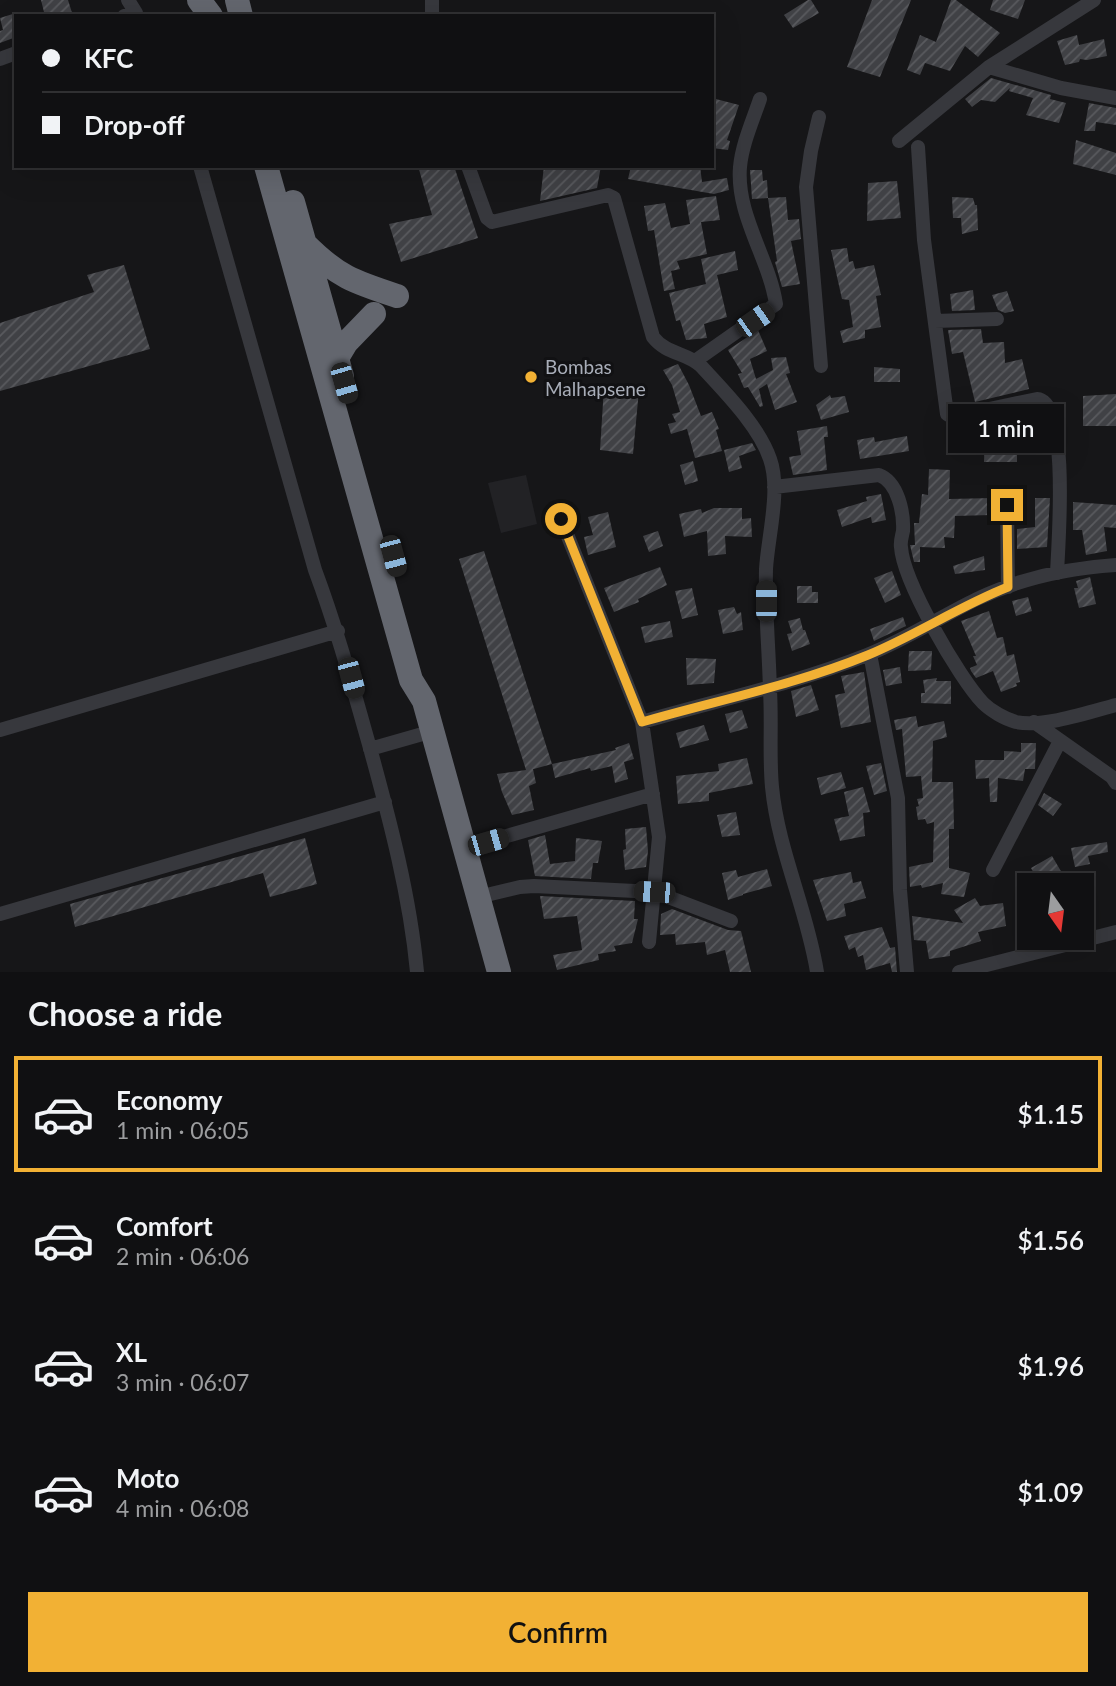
<!DOCTYPE html>
<html lang="en">
<head>
<meta charset="utf-8">
<style>
  :root { --surface:#101012; --page:#1e1e20; --text:#f1f3f6; --muted:#9c9d9f; --line:#303032; --accent:#f2b134 }
  body { margin:0; font-family:Lato,sans-serif; background:var(--page); color:var(--text); height:100vh; display:flex; flex-direction:column; font-size:26px; white-space:nowrap }
  * { box-sizing:border-box; margin:0 }
  p { font-size:23px; color:var(--muted) }
  .icon { flex:none; width:38px; height:38px; fill:none; stroke:currentColor; stroke-width:2; stroke-linecap:round; stroke-linejoin:round }
  .map { position:relative; height:972px; overflow:hidden }
  .drawer { display:flex; flex-direction:column; background:var(--surface); flex:1 }
  .drawer>* { flex:none }
  .banner { position:absolute; left:14px; top:14px; width:700px; height:154px; border-radius:0px; box-shadow:0 7px 28px #0002,0 0 0 2px var(--line); display:grid; align-content:center; height:154px; padding:0 28px; background:var(--surface) }
  .needle { width:46px; rotate:166deg }
  .buttons { position:absolute; left:1017px; top:873px; display:grid; gap:14px }
  .buttons a { display:grid; place-items:center; width:77px; height:77px; border-radius:0px; background:var(--surface); box-shadow:0 7px 28px #0002,0 0 0 2px var(--line); font-size:35px }
  .end { position:absolute; width:32px; height:32px; margin:-16px; border:9px solid #f2b134; background:#111; box-shadow:0 0 0 4px #111 }
  .from { border-radius:50% }
  .bubble { position:absolute; height:49px; border-radius:0px; background:var(--surface); box-shadow:0 7px 28px #0002,0 0 0 2px var(--line); font-size:23px; font-weight:600; line-height:49px; text-align:center }
  .car { position:absolute; width:21px; height:42px; margin:-21px -10px; border-radius:9px; box-shadow:0 0 5px 2px #0007; background:linear-gradient(#222 24%,#8ab4d8 0 40%,#222 0 76%,#8ab4d8 0 86%,#222 0) }
  .banner b { display:flex; align-items:center; gap:24px; height:66px; font-size:26px }
  .banner b+b { border-top:2px solid var(--line) }
  .banner i { width:18px; height:18px; background:var(--text) }
  ul { padding:0; list-style:none }
  li { display:flex; align-items:center; gap:21px; height:116px; margin:0 14px 10px; padding:0 14px; border:4px solid transparent; border-radius:0px }
  li div { flex:1 }
  li b { display:block; font-size:26px }
  li em { font-style:normal; font-weight:600 }
  li.on { border-color:var(--accent) }
  li>.icon { width:63px; height:63px; stroke-width:1.5 }
  h2 { padding:0 28px; font-size:32px; line-height:84px }
  .button { display:flex; gap:14px; margin-top:auto; padding:14px 28px }
  .button a { flex:1; height:80px; border-radius:0px; background:var(--accent); color:#111; font-size:28px; font-weight:600; line-height:80px; text-align:center }
  .map>svg:first-child { display:block }
  .built { fill:#222225 }
  .building { fill:url(#building-hatch) }
  .lines { fill:none; stroke-linecap:round; stroke-linejoin:round }
  .street { stroke:#37383d; stroke-width:14 }
  .highway { stroke:#63666e; stroke-width:24 }
  .route { stroke:#f2b134; stroke-width:9 }
  .poi-dot { fill:#f2b134; stroke:#111113; stroke-width:2.5 }
  .labels { text-anchor:middle; dominant-baseline:central; stroke-width:6; stroke-linejoin:round; paint-order:stroke }
  .poi-label { font-size:19px; fill:#a8adb8; stroke:#111113; text-anchor:start }
</style>
</head>
<body>
<div class="map">
<svg width="1116" height="972" viewBox="0 0 1116 972">
  <defs>
    <pattern id="building-hatch" width="6" height="6" patternUnits="userSpaceOnUse" patternTransform="scale(1.75)"><rect width="6" height="6" fill="#404145"/><path d="M-1 1l2-2M0 6l6-6M5 7l2-2" fill="none" stroke="#595a5e"/></pattern>
  </defs>
  <rect width="100%" height="100%" fill="#161618"/>
  <path class="built" d="M526,475L537,524L501,533L488,483Z"/>
  <path class="building" d="M41,0H68L73,16H45Z
    M808,0H811L819,13L793,28L784,15Z
    M872,0H911L880,77L847,67Z
    M951,0H956L1000,33L978,57L965,46L950,71L925,63L920,75L907,70L920,35L936,42Z
    M993,0H1025L1018,19L990,10Z
    M16,13V37L0,43V31L3,30L0,18Z
    M1077,35L1079,45L1104,39L1107,56L1087,60L1080,59L1079,62L1065,65L1057,41Z
    M991,78L1051,95L1050,99L1066,103L1059,123L1026,115L1033,98L1009,91L1010,88L995,102L981,100L972,107L965,99Z
    M712,98L739,105L727,140L730,141L728,150L712,148Z
    M1089,103L1116,108V125L1096,122L1095,131H1084Z
    M1076,140L1116,153V175L1073,164Z
    M418,166H454L478,238L401,262L389,224L432,215Z
    M544,166H601L597,188L540,201Z
    M631,166H700L702,182L727,178L729,190L714,194L628,179Z
    M750,170H762L763,181L767,180L768,198L752,199Z
    M897,181L901,218L867,221L868,183Z
    M716,196L720,220L701,222L707,254L677,261L680,269L671,271L675,289L664,291L654,230L648,231L644,206L665,203L671,228L690,224L686,200Z
    M786,197L788,220L799,219L801,239L791,241L800,284L782,287L775,262L777,261L768,198Z
    M952,197L973,198L975,205H977L978,230L962,234L961,218H953Z
    M847,248L849,262L853,261L855,269L874,265L881,295L876,296L881,327L865,330V338L843,343L840,331L853,327L849,300L842,299L831,250Z
    M735,251L738,270L717,275L727,317L704,324L707,338L686,340L680,320L676,321L669,293L706,284L701,259Z
    M124,265L150,349L0,391V323L94,292L87,275Z
    M973,290L975,310L952,311L950,294Z
    M1007,291L1014,311L1005,313L998,310L992,295Z
    M981,329L983,343L1004,342L1005,363L1022,359L1029,389L975,402L963,352L952,354L948,330Z
    M758,330L767,351L750,359L756,379L773,370L771,358L786,357L790,373L786,374L797,402L775,410L767,384L759,389L763,406L760,407L748,387L744,388L738,374L742,373L728,350Z
    M678,364L689,385L701,416L712,412L719,429L716,430L722,451L695,458L687,429L671,434L668,424L676,422L672,414L680,412L672,385L663,370Z
    M874,367L900,369V382H874Z
    M604,387L639,390L633,454L600,450Z
    M1116,394V426H1083V396Z
    M830,395L831,398L845,396L849,412L821,420L816,405Z
    M1023,412L1025,422L1029,421L1031,433L1013,437L1008,415Z
    M827,426L828,437H824L827,470L793,475L789,457L801,455L797,431Z
    M907,436L909,451L860,459L857,440L874,437L875,442Z
    M985,436L1017,438V462H984Z
    M752,443L756,450L739,456L742,468L729,472L724,450Z
    M693,461L698,481L685,485L680,465Z
    M929,469L950,470L949,499L993,498L991,515L955,516L954,538L944,537L945,548L920,547V562H914L910,545H915L914,523H919L922,494L928,495Z
    M881,494L886,520L872,523L871,517L842,527L837,510L867,501L866,497Z
    M1035,498H1050L1047,547L1017,549V529L1035,527Z
    M1073,502L1116,505V528L1104,527L1107,551L1086,555L1082,530H1073Z
    M714,508H742V519L751,518L752,537L725,536L726,554L708,556L707,531L684,537L679,514L701,509L702,513Z
    M608,512L616,547L588,555L584,537L593,535L588,517Z
    M658,531L663,546L649,552L643,536Z
    M484,551L552,764L530,770L533,769L536,783L529,786L534,810L512,815L502,792L497,774L526,770L459,559Z
    M984,556L985,570L955,574L953,566Z
    M660,567L667,585L638,599L639,602L614,612L604,588Z
    M892,571L901,595L885,603L874,578Z
    M1090,577L1096,604L1079,608L1074,588H1078L1076,581Z
    M797,586H812V592H818V603H797Z
    M692,588L698,615L682,619L675,591Z
    M1028,597L1032,611L1016,616L1012,601Z
    M734,607L737,614L741,612L743,630L723,634L718,610Z
    M989,611L997,638L1003,637L1007,656L1014,654L1020,682L1016,683L1017,686L1001,692L993,671L976,678L971,671L970,668L977,665L973,656H976L961,621Z
    M903,617L906,626L874,641L870,629Z
    M800,618L803,630H805L810,644L792,651L787,634L792,633L788,621Z
    M670,621L673,637L645,643L641,627Z
    M909,651H932L931,670L908,671Z
    M686,658L716,659L714,683L687,685Z
    M900,667L902,683L886,686L883,670Z
    M864,672L871,722L841,728L835,695L845,693L841,676Z
    M937,678L936,681H951V704L921,703V693H925L923,680Z
    M811,685L819,710L796,717L791,691Z
    M742,710L748,728L730,733L725,714Z
    M916,716L918,727L944,721L947,737L933,741L932,782H953L954,829H949V868L970,873L964,897L941,894L943,883L922,888L921,885L910,887L909,867L933,862L934,822L927,824L925,819L918,820L916,807L919,806L917,799L923,798L921,776L906,777L902,729L896,730L894,720Z
    M704,725L709,740L680,748L676,733Z
    M629,743L634,759L624,762L628,779L615,783L612,766L591,771L590,768L555,778L552,764L616,750L615,748Z
    M1021,743H1036L1035,769H1025L1023,781L998,778L997,802H990L989,778L976,779L975,760H1004V751L1021,752Z
    M747,758L753,784L709,793V801L678,804L676,776L719,771L718,764Z
    M881,763L887,791L874,795L866,766Z
    M841,772L846,788L821,795L817,778Z
    M863,787L870,812L863,813L865,836L840,841L834,819L849,816L844,792Z
    M1044,793L1062,804L1053,816L1038,805Z
    M736,812L740,835L722,837L717,815Z
    M646,827L648,851L646,867L625,870L623,850L626,849L625,829Z
    M545,835L550,864L575,861L576,838L602,841L598,863H593L591,879L535,876L528,840Z
    M305,838L317,884L270,897L263,873L75,927L70,904Z
    M1107,842L1108,852L1088,856L1090,864L1075,867L1071,848Z
    M1052,856L1062,873L1037,886H1029V916H1026L1016,883L1036,877L1031,868Z
    M767,869L772,886L743,894V895L728,900L722,873L736,870L738,877Z
    M851,872L853,883L861,881L866,898L844,904L846,916L827,921L813,880Z
    M540,896L635,901L634,919H638L632,943L614,946L616,951L598,954L599,960L557,970L553,955L582,950L577,916L544,919Z
    M975,898L980,906L1003,903L1006,926L978,932L981,941L950,951V956L929,959L926,941L914,940L912,916L963,923L954,910Z
    M672,909L728,930L741,931L751,972H730L725,950L707,955L705,942L676,945L675,934L660,935L661,914Z
    M882,927L890,948L895,947L897,972H892L890,963L866,970L863,955L858,957L855,947L849,950L844,936Z"/>
  <g class="lines">
    <path class="street" d="M124,16L136,13L128,0
      M432,16V0
      M0,59L16,53
      M989,67L1061,88L1116,98
      M819,117L811,151L806,187L821,366
      M899,141L989,67L1094,0
      M918,147L924,240L947,414L952,417L1037,399C1070,401 1058,548 1057,573
      M200,166L315,570C337,629 353,688 370,748C390,821 410,896 417,972
      M468,166L487,218L492,222L608,195L614,198L653,337C667,355 686,352 701,366C724,391 759,426 770,459C781,490 768,536 766,569C765,610 769,650 770,691C772,723 769,755 772,787C778,850 807,909 817,972
      M935,321L997,319
      M695,361L776,304C769,258 736,215 740,167C742,144 753,120 760,99
      M774,487L879,475C898,482 904,513 903,531C902,536 900,542 901,547C903,581 959,678 983,703C991,711 1005,719 1016,722C1042,728 1090,712 1116,705
      M1007,505L1008,587
      M561,519L642,722L659,837L649,942
      M870,654L898,798L900,890L907,972
      M642,722C718,700 794,684 867,655C905,640 940,617 977,599C1019,579 1069,568 1116,565
      M1034,722L1112,777L1116,783
      M0,730L338,631
      M370,749L433,731
      M465,848L653,794
      M993,870L1060,741
      M478,897L520,887L534,886L655,892L731,921
      M0,914L385,802
      M959,972L1116,932"/>
    <path class="highway" d="M199,0L211,16
      M237,0L241,16
      M266,166L411,680L424,701L499,972
      M293,202L342,376
      M305,244C338,277 354,282 397,296
      M337,358L346,343L374,314"/>
  </g>
  <g class="lines">
    <path class="route" d="M561,519L642,722C718,700 795,685 868,655C916,635 960,606 1008,587L1007,505"/>
  </g>
  <circle class="poi-dot" cx="531" cy="377" r="7"/>
  <g class="labels">
    <g class="poi-label">
      <text x="545" y="366">Bombas<tspan x="545" dy="22">Malhapsene</tspan></text>
    </g>
  </g>
</svg>
<div class="buttons">
<a><svg class="needle" viewBox="-14 -14 28 28"><path d="M0-13l5 13h-10z" fill="#e53935"/><path d="M0 13l5-13h-10z" fill="#9c9d9f"/></svg></a>
</div>
<i class="end from" style="left:561px;top:519px"></i>
<i class="end" style="left:1007px;top:505px"></i>
<div class="bubble" style="left:948px;top:404px;width:116px">1 min</div>
<i class="car" style="left:755px;top:320px;rotate:55deg"></i>
<i class="car" style="left:344px;top:383px;rotate:164deg"></i>
<i class="car" style="left:393px;top:556px;rotate:165deg"></i>
<i class="car" style="left:766px;top:601px;rotate:0deg"></i>
<i class="car" style="left:351px;top:678px;rotate:165deg"></i>
<i class="car" style="left:488px;top:842px;rotate:74deg"></i>
<i class="car" style="left:654px;top:892px;rotate:273deg"></i>
<div class="banner">
<b><i class="from"></i>KFC</b>
<b><i></i>Drop-off</b>
</div>
</div>
<section class="drawer">
<h2>Choose a ride</h2>
<ul>
<li class="on"><svg class="icon" aria-label="car" viewBox="0 0 24 24"><path d="M5 17H2v-5l4-1 3-4h7l3 4 3 1v5h-3M9 17h6M6 11h13"/><circle cx="7" cy="17" r="2"/><circle cx="17" cy="17" r="2"/></svg><div><b>Economy</b><p>1 min · 06:05</p></div><em>$1.15</em></li>
<li><svg class="icon" aria-label="car" viewBox="0 0 24 24"><path d="M5 17H2v-5l4-1 3-4h7l3 4 3 1v5h-3M9 17h6M6 11h13"/><circle cx="7" cy="17" r="2"/><circle cx="17" cy="17" r="2"/></svg><div><b>Comfort</b><p>2 min · 06:06</p></div><em>$1.56</em></li>
<li><svg class="icon" aria-label="car" viewBox="0 0 24 24"><path d="M5 17H2v-5l4-1 3-4h7l3 4 3 1v5h-3M9 17h6M6 11h13"/><circle cx="7" cy="17" r="2"/><circle cx="17" cy="17" r="2"/></svg><div><b>XL</b><p>3 min · 06:07</p></div><em>$1.96</em></li>
<li><svg class="icon" aria-label="car" viewBox="0 0 24 24"><path d="M5 17H2v-5l4-1 3-4h7l3 4 3 1v5h-3M9 17h6M6 11h13"/><circle cx="7" cy="17" r="2"/><circle cx="17" cy="17" r="2"/></svg><div><b>Moto</b><p>4 min · 06:08</p></div><em>$1.09</em></li>
</ul>
<div class="button"><a>Confirm</a></div>
</section>
</body>
</html>
